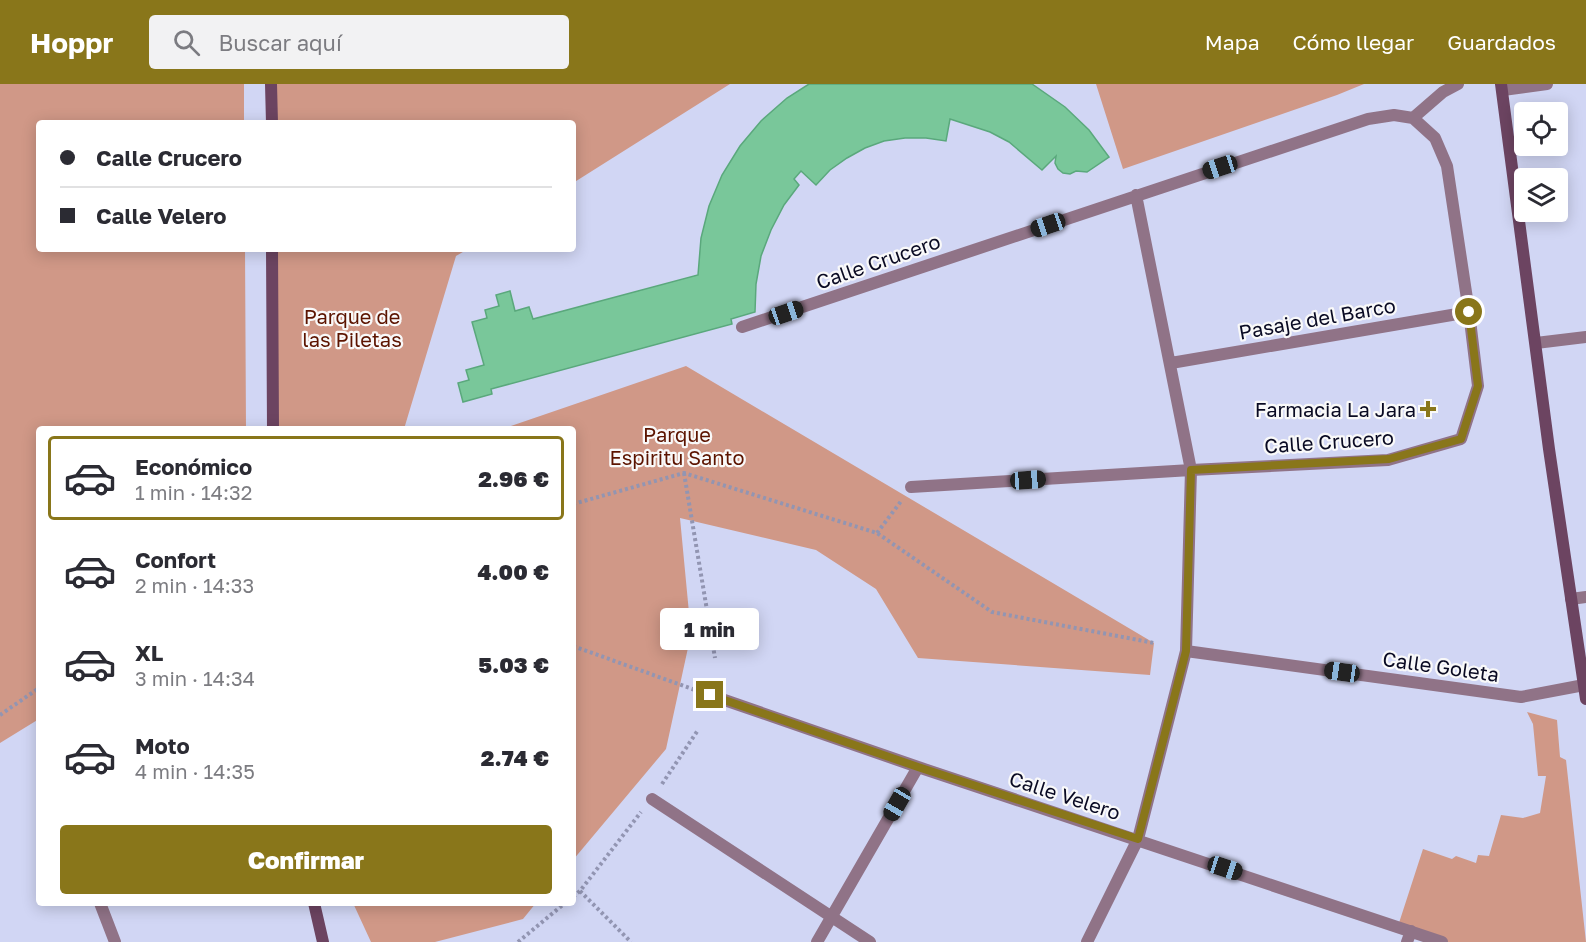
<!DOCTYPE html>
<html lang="es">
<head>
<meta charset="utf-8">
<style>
  :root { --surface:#fff; --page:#f2f2f3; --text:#2b2b33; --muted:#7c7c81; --line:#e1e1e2; --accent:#89761a }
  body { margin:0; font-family:"Golos Text",sans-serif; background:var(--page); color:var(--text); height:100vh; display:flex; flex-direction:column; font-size:22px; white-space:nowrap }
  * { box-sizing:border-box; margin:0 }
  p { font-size:20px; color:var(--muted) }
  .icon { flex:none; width:33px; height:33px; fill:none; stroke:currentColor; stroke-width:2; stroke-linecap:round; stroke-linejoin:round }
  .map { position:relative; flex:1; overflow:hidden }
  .panel { position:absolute; left:36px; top:342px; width:540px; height:480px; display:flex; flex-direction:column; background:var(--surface); border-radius:6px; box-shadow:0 3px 15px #0003 }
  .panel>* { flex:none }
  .guide { position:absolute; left:36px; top:36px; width:540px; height:132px; border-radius:6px; box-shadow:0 3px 15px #0003; display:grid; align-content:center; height:132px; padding:0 24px; background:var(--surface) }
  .buttons { position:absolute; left:1514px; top:18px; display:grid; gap:12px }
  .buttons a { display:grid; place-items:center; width:54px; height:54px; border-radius:6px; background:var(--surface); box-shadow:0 3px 15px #0003; font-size:30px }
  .end { position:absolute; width:27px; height:27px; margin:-14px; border:8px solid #89761a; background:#fff; box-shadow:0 0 0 3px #fff }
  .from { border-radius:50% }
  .bubble { position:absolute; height:42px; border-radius:6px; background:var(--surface); box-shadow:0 3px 15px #0003; font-size:20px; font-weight:800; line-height:42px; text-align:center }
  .car { position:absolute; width:18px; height:36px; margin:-18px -9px; border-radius:8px; box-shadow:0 0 4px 2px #0007; background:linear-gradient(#222 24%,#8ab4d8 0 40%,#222 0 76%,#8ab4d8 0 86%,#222 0) }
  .guide b { display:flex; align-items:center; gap:21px; height:57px; font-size:22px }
  .guide b+b { border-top:2px solid var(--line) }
  .guide i { width:15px; height:15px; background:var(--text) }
  ul { padding:10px 0 0; list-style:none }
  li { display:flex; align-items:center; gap:18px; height:84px; margin:0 12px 9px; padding:0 12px; border:3px solid transparent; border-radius:6px }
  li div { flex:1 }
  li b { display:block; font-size:22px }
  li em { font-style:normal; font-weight:800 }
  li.active { border-color:var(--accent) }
  li>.icon { width:54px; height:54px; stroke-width:1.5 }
  .cta { display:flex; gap:12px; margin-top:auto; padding:12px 24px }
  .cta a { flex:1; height:69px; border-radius:6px; background:var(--accent); color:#fff; font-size:24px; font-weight:800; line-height:69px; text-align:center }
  header { display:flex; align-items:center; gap:36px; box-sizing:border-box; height:84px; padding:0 30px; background:var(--accent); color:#fff }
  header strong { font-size:28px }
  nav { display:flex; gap:33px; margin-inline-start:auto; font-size:21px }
  .search { width:420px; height:54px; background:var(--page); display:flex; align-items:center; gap:15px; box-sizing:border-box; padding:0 21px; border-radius:6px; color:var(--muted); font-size:22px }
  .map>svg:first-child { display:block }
  .green { fill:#d09887 }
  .building { fill:#79c79a; stroke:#5aa87c; stroke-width:1.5 }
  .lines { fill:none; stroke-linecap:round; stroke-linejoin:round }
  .path { stroke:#9295b2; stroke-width:4; stroke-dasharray:3 3; stroke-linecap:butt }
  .street { stroke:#907387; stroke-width:12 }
  .secondary { stroke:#6c4461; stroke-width:12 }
  .route { stroke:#89761a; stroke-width:8 }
  .poi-dot { fill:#89761a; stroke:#f9f9f9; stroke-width:2 }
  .labels { text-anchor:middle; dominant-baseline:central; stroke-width:4.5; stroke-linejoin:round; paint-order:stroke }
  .street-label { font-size:20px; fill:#090a23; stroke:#f9f9f9 }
  .park-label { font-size:20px; fill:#5c1400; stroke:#f9f9f9 }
  .poi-label { font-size:20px; fill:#090a23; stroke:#f9f9f9; text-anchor:end }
</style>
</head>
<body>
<header>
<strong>Hoppr</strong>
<div class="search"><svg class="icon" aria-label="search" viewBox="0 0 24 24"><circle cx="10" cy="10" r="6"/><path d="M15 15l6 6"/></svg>Buscar aquí</div>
<nav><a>Mapa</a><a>Cómo llegar</a><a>Guardados</a></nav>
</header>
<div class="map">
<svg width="1586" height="858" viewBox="0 0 1586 858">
  <rect width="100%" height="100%" fill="#d1d6f4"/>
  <path class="green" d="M0,0H244V39H39V165H245L246,345H39V635L0,659Z
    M271,0H730L573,99V39H272Z
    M1096,0H1364L1337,11L1123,85Z
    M272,165H468L456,172L404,345H273Z
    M686,282L1154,559L1150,591L918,574L876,505L816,466L680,434L691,550L666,665L573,776V345H502Z
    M1527,628L1557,636L1560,673L1566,676L1586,858H1442L1398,842L1423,765L1452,775L1456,772L1476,779L1478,771L1489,772L1501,731L1523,734L1540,729L1546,692H1538L1533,640Z
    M353,819H536L523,835L435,858H371Z"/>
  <path class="building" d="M809,0H1032L1065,23L1089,46L1109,73L1087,88L1076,87L1070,90L1063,89L1058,85L1055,79L1056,72L1042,86L1009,58L990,48L950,35L946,57L926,54H905L884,57L865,64L847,74L830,86L816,101L801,87L794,95L799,101L784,121L771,146L761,172L756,200L755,228L731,235L732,240L491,305L492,310L463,318L458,299L469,296L466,286L484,281L472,238L487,234L485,226L499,222L496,211L510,207L515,227L529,223L533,235L698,191L701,154L709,122L722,91L740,62L761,37L787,14Z"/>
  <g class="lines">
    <path class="path" d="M684,389L715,574
      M573,420L684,389L877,449L992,528L1154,559
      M877,449L902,416
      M573,562L695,606
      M0,631L39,604
      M662,700L698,646
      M580,807L631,858
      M573,813L580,807L641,728
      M518,858L565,819"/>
    <path class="street" d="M1503,6L1547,0
      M1413,34L1443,8L1458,0
      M742,243L1368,35L1394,31L1413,34L1435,54L1447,82L1469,228L1478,302L1461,355L1388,376L1191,386L911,403
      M1536,259L1586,253
      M1171,279L1469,228
      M1571,515L1586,513
      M1186,567L1521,613L1584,601
      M710,611L918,683L1442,858
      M652,715L870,858
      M100,819L115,858
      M817,858L918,683
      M1087,858L1138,755L1186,567L1191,386L1136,111
      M1407,858L1411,847"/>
    <path class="secondary" d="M271,0L272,39
      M1501,0L1549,365L1586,615
      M272,165L273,345
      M314,819L323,858"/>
  </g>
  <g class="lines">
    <path class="route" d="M710,611L918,683L1138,755L1186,567L1191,386L1389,375L1461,355L1478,302L1469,228"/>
  </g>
  <path class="poi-dot" d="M1425 316h6v6h6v6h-6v6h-6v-6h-6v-6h6z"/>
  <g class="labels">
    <g class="street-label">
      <text transform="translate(878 177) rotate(-19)">Calle Crucero</text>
      <text transform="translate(1317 234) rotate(-10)">Pasaje del Barco</text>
      <text transform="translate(1329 357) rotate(-4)">Calle Crucero</text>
      <text transform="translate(1441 582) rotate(8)">Calle Goleta</text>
      <text transform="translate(1065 711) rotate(18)">Calle Velero</text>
    </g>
    <g class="park-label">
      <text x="352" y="232">Parque de<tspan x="352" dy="23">las Piletas</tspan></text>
      <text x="677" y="350">Parque<tspan x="677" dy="23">Espiritu Santo</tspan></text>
    </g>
    <g class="poi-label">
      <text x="1416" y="325">Farmacia La Jara</text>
    </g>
  </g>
</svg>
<div class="buttons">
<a><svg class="icon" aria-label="locate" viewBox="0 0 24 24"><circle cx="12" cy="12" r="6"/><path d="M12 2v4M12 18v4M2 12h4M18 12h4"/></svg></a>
<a><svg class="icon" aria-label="layers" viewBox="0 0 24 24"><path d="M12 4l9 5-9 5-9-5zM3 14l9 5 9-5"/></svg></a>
</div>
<i class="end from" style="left:1469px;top:228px"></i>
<i class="end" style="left:710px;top:611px"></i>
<div class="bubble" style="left:660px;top:524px;width:99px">1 min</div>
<i class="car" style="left:1220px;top:83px;rotate:252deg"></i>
<i class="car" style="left:1048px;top:141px;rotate:251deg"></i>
<i class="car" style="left:786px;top:229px;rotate:71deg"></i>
<i class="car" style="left:1028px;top:396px;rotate:86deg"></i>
<i class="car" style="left:1342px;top:588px;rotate:278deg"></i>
<i class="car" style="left:897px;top:720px;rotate:210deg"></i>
<i class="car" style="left:1225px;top:784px;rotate:108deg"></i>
<div class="guide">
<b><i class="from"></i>Calle Crucero</b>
<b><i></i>Calle Velero</b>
</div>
<section class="panel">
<ul>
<li class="active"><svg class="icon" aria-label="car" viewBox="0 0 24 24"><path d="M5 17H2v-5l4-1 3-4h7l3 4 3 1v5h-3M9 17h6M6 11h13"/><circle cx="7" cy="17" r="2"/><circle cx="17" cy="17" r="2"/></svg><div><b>Económico</b><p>1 min · 14:32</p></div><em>2.96 €</em></li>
<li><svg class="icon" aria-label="car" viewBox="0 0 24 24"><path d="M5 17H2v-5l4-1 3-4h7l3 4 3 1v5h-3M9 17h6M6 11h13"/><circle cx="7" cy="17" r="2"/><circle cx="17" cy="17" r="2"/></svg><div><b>Confort</b><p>2 min · 14:33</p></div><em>4.00 €</em></li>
<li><svg class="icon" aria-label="car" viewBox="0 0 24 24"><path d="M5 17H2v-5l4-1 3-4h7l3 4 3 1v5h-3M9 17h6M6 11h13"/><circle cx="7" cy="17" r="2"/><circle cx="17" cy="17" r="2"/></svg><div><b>XL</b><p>3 min · 14:34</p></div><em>5.03 €</em></li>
<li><svg class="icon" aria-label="car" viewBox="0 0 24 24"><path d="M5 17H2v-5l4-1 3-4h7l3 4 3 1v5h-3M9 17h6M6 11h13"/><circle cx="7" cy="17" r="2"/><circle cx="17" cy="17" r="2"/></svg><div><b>Moto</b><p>4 min · 14:35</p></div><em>2.74 €</em></li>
</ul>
<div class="cta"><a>Confirmar</a></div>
</section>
</div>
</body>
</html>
